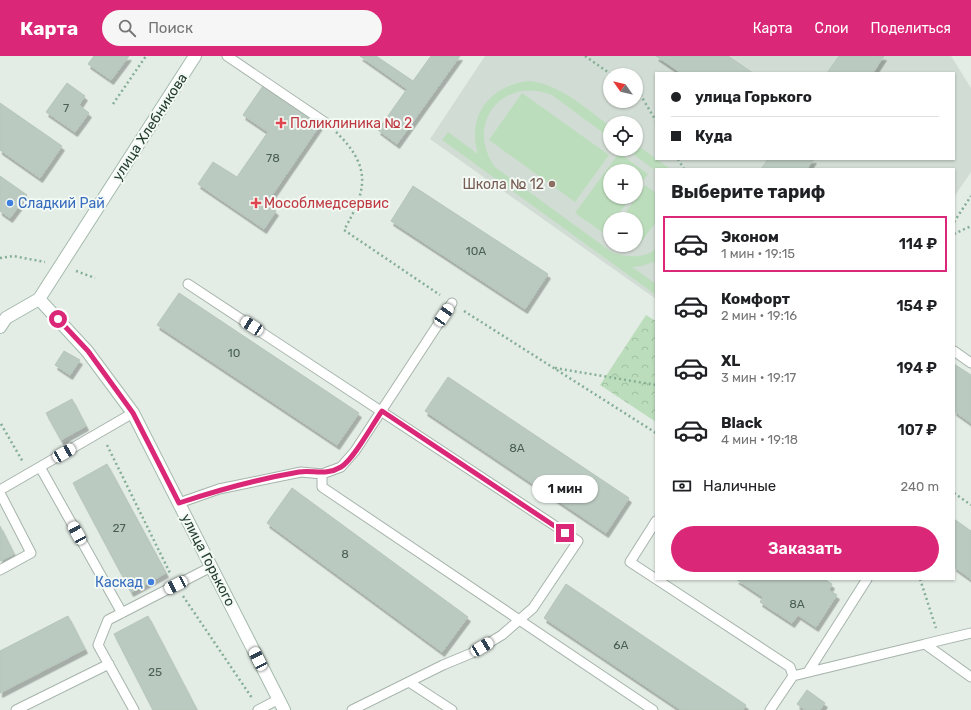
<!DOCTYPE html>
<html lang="ru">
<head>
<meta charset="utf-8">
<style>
  :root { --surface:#fff; --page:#f6f6f6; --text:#202124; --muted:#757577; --line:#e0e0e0; --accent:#db2777 }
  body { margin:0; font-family:Rubik,sans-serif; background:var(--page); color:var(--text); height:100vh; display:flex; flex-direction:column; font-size:15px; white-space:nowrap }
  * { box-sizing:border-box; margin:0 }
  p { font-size:13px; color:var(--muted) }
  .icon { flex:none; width:22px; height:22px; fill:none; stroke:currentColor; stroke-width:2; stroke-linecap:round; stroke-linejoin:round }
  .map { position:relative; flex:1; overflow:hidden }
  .panel { position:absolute; left:655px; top:112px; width:300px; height:412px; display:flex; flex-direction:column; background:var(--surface); border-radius:0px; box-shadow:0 1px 3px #0004 }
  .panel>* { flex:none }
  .guide { position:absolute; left:655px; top:16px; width:300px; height:88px; border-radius:0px; box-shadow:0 1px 3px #0004; display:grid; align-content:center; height:88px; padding:0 16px; background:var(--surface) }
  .needle { width:26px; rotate:304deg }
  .fabs { position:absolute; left:603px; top:12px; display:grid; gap:8px }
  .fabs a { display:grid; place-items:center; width:40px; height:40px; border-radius:50%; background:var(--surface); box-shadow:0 1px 3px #0004; font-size:20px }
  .end { position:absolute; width:18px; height:18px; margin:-9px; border:5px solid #db2777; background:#fff; box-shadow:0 0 0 2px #fff }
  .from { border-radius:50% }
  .bubble { position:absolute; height:28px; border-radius:14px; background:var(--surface); box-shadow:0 1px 3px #0004; font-size:13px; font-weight:600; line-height:28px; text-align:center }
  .car { position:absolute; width:12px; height:24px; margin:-12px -6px; border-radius:5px; box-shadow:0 0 3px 1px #0007; background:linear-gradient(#fff 24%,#345 0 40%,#fff 0 76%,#345 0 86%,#fff 0) }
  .guide b { display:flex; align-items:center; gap:14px; height:38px; font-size:15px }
  .guide b+b { border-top:1px solid var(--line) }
  .guide i { width:10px; height:10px; background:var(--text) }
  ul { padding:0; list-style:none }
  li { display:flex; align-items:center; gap:12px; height:56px; margin:0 8px 6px; padding:0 8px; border:2px solid transparent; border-radius:0px }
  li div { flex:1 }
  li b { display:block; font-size:15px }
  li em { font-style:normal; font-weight:600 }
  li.selected { border-color:var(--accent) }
  li>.icon { width:36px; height:36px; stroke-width:1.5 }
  h2 { padding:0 16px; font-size:18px; line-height:48px }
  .pay { display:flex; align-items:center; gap:10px; height:44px; padding:0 16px; font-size:15px }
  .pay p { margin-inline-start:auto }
  .cta { display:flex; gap:8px; margin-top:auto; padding:8px 16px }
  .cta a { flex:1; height:46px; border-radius:24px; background:var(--accent); color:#fff; font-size:16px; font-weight:600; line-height:46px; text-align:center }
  header { display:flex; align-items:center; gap:24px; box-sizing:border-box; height:56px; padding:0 20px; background:var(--accent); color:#fff }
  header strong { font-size:19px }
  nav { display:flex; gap:22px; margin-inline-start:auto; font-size:14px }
  .search { width:280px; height:36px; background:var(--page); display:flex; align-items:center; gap:10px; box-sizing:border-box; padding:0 14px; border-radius:22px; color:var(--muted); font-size:15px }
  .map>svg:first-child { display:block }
  .built { fill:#d1dcd4; fill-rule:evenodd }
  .park { fill:url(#park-crowns) }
  .garden { fill:#bcddbc }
  .building { fill:#bbcac0; stroke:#b5c6ba; filter:url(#shadow) }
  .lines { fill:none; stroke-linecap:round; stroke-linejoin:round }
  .lane-casing { stroke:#a6b4ab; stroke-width:11 }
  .secondary-casing { stroke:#a4bbad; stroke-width:14 }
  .path { stroke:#84af95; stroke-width:2.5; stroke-dasharray:2 3; stroke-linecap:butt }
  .lane { stroke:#fff; stroke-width:9 }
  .secondary { stroke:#fff; stroke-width:12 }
  .route { stroke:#db2777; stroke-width:5 }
  .health-dot { fill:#e0444e; stroke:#f3f9f4; stroke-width:1.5 }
  .education-dot { fill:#8d6e63; stroke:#f3f9f4; stroke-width:1.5 }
  .shop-dot { fill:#3f7fe0; stroke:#f3f9f4; stroke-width:1.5 }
  .labels { text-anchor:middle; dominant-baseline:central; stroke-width:4; stroke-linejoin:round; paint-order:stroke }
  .number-label { font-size:12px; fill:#496053 }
  .health-label { font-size:14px; fill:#be3a42; stroke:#f3f9f4; text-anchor:start }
  .street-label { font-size:14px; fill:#233d2f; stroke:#f3f9f4 }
  .education-label { font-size:14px; fill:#785e54; stroke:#f3f9f4; text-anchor:end }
  .shop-label { font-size:14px; fill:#366cbe; stroke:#f3f9f4; text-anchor:start }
</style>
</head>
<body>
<header>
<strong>Карта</strong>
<div class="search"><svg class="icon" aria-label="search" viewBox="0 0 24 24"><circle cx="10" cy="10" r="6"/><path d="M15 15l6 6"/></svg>Поиск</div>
<nav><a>Карта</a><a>Слои</a><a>Поделиться</a></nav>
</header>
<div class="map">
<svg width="971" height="654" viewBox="0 0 971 654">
  <defs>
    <pattern id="park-crowns" width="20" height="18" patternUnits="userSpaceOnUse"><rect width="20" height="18" fill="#bcddbc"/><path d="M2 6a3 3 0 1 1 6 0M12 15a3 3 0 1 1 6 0" fill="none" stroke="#a1bfa2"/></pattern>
    <filter id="shadow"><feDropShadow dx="2.5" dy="4.5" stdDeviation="0" flood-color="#0004"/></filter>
  </defs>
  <rect width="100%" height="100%" fill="#e3ece5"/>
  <path class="built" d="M485,0H951L971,32V116L954,141V113H656V243L430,83ZM656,17H954V103H656ZM610,19H636V45H610ZM610,67H636V93H610ZM610,115H636V141H610ZM610,163H636V189H610Z"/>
  <path class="park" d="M646,259L656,265V366L600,329Z"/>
  <path class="garden" d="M529,25C560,28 585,52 610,70V82L552,39C503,19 464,68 495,111L613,197C627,201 643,203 656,193V205L642,210L632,211L656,228V239L442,84L448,76L478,98C466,59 491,29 529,25Z
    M522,37L609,99L575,146L489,84Z
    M636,88L670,113H656V115L626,93H636Z
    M619,97L648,118L636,134V115H610V141H631L615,163H610V170L605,178L575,157Z
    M645,129L656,137V166L638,190L636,189V163H621Z"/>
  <path class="building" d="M94,0H129L111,24L88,8Z
    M360,0H376L413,25L431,0H460L397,88L378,74L407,33Z
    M656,0H728L753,17H681Z
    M839,0H884L873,17H827Z
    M67,27L85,40L79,49L89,57L75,76L46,56Z
    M263,30L320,69L266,148L276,155L264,173L198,128L213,106L237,121L268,76L243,59Z
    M0,47L62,90L40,122L0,94Z
    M768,103H814L807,113H761Z
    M0,120L27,139L10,162L0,155Z
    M413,130L548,218L525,253L391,165Z
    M179,237L359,357L337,389L157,269Z
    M64,295L80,304L70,319L55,309Z
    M954,308L971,319V367L954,355Z
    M448,321L629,442L606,477L425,355Z
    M72,343L86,370L61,384L46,357Z
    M107,408L166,517L131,536L73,427Z
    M292,432L468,561L442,596L267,467Z
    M954,463L971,475V523L954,511Z
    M0,470L14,498L0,505Z
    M736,523H824L832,528L829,534L837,539L816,571L798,559L792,567L760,546L763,541Z
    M566,528L746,649L743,654H681L544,562Z
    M68,560L85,593L0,637V595Z
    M148,560L197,654H153L114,578Z
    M807,634L825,647L820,654H805L797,648Z"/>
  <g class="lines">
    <g class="lane-casing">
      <path id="lane" d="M227,0L326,67
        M188,228L578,485L533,552L502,579L472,597L443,609L352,654
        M954,295L971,307
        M40,411L122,557
        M322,418V431L653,654
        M0,434L133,357
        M0,437L31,497L0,514
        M179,447L219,433L301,416L322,418L341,411L355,395L452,247
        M656,465L630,506L656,523
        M656,523L790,611L793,620
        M925,588L971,577
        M808,616L867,523
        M409,626L452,654
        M16,654L109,608
        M134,654L98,589L108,564L211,511
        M258,654L279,643
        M770,654L793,620L925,588L971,621"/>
    </g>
    <g class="secondary-casing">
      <path id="secondary" d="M39,243L87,295L133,357L284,654
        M0,271L6,262L39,243L195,0"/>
    </g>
    <path class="path" d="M585,0L612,19
      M636,36L640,38L656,65
      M113,48L146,0
      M336,76C372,111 367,134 344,174L440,239
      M678,103L684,113
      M954,166L971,140
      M954,178L971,170
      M0,202L13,200L45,206
      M76,215L95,222
      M464,255L656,377
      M555,312L656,329
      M1,368L23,406
      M107,389L170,517
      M954,437L971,449
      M920,523L936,572
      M183,540L252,642"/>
    <use href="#lane" class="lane"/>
    <use href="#secondary" class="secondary"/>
  </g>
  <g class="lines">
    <path class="route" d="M58,263L88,295L133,357L179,447C218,434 258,423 299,416C314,414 326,420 341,411C354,403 372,369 382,355L565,477"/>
  </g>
  <g class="health-dot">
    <path d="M279 61h4v4h4v4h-4v4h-4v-4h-4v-4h4z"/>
    <path d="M254 141h4v4h4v4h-4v4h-4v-4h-4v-4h4z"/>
  </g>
  <circle class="education-dot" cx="552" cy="128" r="4"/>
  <g class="shop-dot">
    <circle cx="10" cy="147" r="4"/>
    <circle cx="151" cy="526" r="4"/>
  </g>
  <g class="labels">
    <g class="number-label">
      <text x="66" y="52">7</text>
      <text x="273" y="102">78</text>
      <text x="476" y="195">10А</text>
      <text x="234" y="297">10</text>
      <text x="517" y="392">8А</text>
      <text x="119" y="472">27</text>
      <text x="345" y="498">8</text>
      <text x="797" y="548">8А</text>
      <text x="621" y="589">6А</text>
      <text x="155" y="616">25</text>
    </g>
    <g class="health-label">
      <text x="290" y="67">Поликлиника № 2</text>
      <text x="264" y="147">Мособлмедсервис</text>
    </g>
    <g class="street-label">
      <text transform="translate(150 71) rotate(-57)">улица Хлебникова</text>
      <text transform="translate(208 504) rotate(63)">улица Горького</text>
    </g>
    <g class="education-label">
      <text x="544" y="128">Школа № 12</text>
    </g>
    <g class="shop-label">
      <text x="18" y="147">Сладкий Рай</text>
      <text x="143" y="526" text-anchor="end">Каскад</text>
    </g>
  </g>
</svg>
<div class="fabs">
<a><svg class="needle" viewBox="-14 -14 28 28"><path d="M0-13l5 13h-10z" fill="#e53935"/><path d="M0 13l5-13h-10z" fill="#757577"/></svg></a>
<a><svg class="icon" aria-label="locate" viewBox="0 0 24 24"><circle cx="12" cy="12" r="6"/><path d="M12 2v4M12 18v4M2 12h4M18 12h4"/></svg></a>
<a>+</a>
<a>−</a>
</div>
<i class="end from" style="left:58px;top:263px"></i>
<i class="end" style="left:565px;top:477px"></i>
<div class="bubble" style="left:532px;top:419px;width:66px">1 мин</div>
<i class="car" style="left:444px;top:259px;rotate:34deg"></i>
<i class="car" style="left:252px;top:270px;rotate:303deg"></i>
<i class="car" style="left:64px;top:397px;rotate:60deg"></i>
<i class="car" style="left:77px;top:477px;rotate:331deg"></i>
<i class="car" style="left:176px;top:529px;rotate:243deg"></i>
<i class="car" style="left:482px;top:591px;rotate:59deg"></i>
<i class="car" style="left:258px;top:603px;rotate:333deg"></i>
<div class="guide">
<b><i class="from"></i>улица Горького</b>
<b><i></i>Куда</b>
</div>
<section class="panel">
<h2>Выберите тариф</h2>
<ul>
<li class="selected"><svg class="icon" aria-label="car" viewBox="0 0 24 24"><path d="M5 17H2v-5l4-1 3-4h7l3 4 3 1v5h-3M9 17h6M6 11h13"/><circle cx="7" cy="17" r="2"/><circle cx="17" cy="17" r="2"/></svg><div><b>Эконом</b><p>1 мин · 19:15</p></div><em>114 ₽</em></li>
<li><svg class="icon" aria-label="car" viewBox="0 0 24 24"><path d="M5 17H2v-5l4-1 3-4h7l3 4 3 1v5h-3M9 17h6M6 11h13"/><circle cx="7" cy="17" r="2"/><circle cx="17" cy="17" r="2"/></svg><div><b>Комфорт</b><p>2 мин · 19:16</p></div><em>154 ₽</em></li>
<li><svg class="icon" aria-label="car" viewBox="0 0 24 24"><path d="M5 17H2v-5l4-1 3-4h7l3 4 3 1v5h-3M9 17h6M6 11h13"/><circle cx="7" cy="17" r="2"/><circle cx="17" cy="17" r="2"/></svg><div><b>XL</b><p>3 мин · 19:17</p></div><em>194 ₽</em></li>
<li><svg class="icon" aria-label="car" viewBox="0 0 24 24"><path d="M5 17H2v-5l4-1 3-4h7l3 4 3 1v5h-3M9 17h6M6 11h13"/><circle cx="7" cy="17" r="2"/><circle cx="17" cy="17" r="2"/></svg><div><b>Black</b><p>4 мин · 19:18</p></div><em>107 ₽</em></li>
</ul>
<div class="pay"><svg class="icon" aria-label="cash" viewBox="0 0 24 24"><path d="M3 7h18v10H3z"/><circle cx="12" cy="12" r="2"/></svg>Наличные<p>240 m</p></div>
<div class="cta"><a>Заказать</a></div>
</section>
</div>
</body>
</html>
